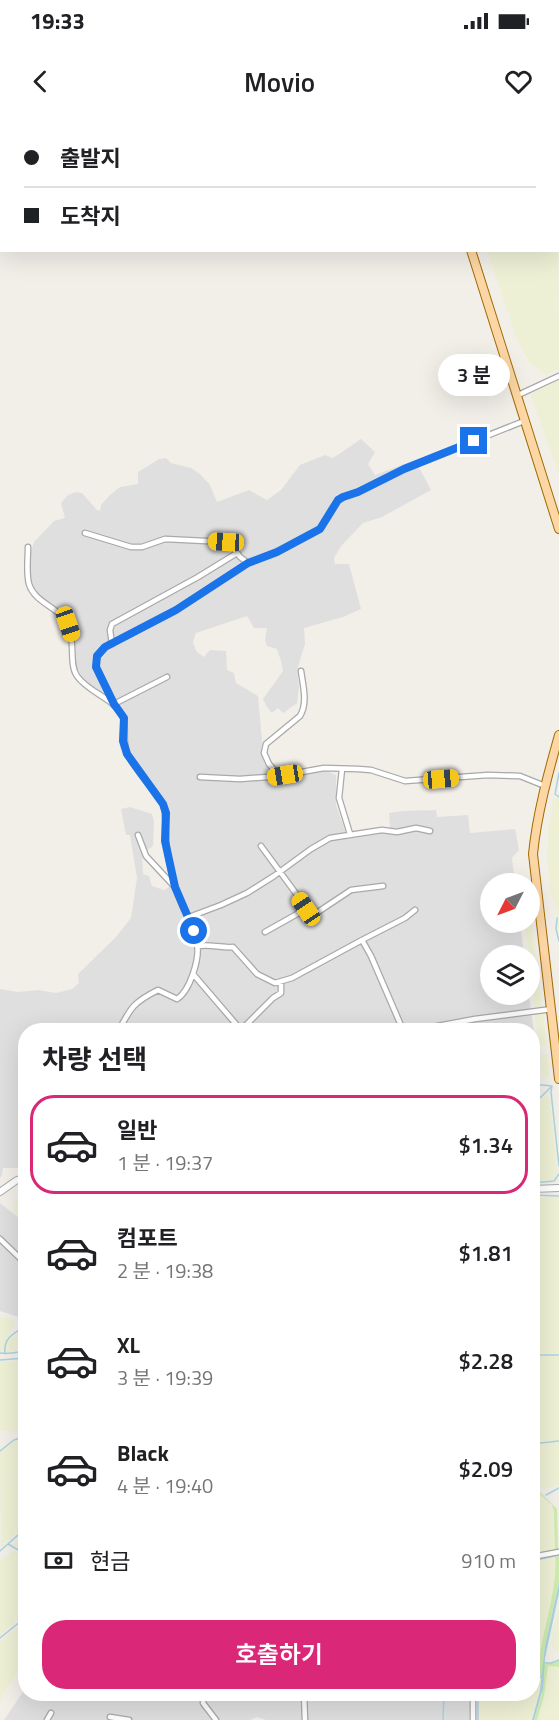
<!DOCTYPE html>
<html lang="ko">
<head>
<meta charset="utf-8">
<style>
  :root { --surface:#fff; --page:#f2f2f2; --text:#202124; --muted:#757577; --line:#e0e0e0; --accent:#db2777 }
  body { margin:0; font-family:"Titillium Web","Noto Sans KR",sans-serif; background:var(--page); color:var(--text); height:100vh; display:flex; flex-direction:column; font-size:22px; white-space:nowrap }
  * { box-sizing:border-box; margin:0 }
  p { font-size:20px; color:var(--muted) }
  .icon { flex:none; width:33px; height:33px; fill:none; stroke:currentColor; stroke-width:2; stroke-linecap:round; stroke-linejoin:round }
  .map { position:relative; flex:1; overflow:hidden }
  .panel { position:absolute; left:18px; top:903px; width:522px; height:678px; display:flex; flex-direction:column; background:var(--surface); border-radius:24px; box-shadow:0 6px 24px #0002 }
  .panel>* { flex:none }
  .hud { position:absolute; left:0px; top:0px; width:560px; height:132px; box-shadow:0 6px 24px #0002; display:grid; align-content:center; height:132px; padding:0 24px; background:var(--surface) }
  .needle { width:39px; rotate:228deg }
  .tools { position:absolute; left:480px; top:753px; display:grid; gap:12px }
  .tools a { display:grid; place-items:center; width:60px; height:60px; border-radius:50%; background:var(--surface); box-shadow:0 6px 24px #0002; font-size:30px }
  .end { position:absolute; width:27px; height:27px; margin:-14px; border:8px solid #1a73e8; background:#fff; box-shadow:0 0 0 3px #fff }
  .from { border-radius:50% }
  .bubble { position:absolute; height:42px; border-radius:21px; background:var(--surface); box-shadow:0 6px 24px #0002; font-size:20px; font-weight:600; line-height:42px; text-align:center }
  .car { position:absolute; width:18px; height:36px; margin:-18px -9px; border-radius:8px; box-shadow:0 0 4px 2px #0007; background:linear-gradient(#f5c518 24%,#345 0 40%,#f5c518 0 76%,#345 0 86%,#f5c518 0) }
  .hud b { display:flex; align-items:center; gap:21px; height:57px; font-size:22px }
  .hud b+b { border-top:2px solid var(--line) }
  .hud i { width:15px; height:15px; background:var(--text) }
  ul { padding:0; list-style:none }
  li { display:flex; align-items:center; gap:18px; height:99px; margin:0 12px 9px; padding:0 12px; border:3px solid transparent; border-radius:24px }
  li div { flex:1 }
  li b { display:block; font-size:22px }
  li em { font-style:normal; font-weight:600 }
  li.on { border-color:var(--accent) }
  li>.icon { width:54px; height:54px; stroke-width:1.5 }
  h2 { padding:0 24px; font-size:27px; line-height:72px }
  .pay { display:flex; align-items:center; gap:15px; height:66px; padding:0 24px; font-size:22px }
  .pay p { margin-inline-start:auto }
  .cta { display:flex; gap:12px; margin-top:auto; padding:12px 24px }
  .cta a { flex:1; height:69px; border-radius:24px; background:var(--accent); color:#fff; font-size:24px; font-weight:600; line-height:69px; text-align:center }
  .status { display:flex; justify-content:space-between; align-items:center; height:42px; padding:0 30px; background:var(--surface); direction:ltr }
  .status svg { height:16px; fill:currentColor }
  header { display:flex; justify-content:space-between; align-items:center; height:78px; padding:0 24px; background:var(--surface); font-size:27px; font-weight:600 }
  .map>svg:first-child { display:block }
  .residential { fill:#e0dfdf }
  .farmland { fill:#eef0d5 }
  .grass { fill:#cdebb0 }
  .water { fill:#aad3df }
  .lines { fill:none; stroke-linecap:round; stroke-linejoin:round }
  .stream { stroke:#aad3df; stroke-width:1.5 }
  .minor-casing { stroke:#a9a9a9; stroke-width:7 }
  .tertiary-casing { stroke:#a9a9a9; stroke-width:8 }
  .primary-casing { stroke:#a06b00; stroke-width:10 }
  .minor { stroke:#fff; stroke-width:4.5 }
  .tertiary { stroke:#fff; stroke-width:6 }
  .primary { stroke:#fcd6a4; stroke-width:8 }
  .route { stroke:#1a73e8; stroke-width:8 }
</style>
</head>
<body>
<div class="status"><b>19:33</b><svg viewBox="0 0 49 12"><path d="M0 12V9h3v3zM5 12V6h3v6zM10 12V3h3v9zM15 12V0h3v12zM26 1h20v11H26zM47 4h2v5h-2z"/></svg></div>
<header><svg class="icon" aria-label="back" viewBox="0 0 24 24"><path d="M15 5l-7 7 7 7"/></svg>Movio<svg class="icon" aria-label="heart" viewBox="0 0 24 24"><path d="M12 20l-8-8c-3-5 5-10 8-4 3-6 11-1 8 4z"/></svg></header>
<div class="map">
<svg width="559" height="1600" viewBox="0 0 559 1600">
  <rect width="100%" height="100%" fill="#f2efe9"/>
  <path class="residential" d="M361,319L375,332L368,344L375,355L415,340L431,370L382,397L363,403L342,425L334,438L335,444H349L361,489L343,497L304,508L305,524L297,550L299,567L297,583L283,593L278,588L272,593L267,587L263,579L283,551L281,541L277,529L267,526L265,520L267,508H254L247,496L196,513L193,522L196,531L204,537L210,530L226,531L227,550L234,553L236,563L258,576L262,621L261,633L265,644L275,654L282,658L324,650L336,655V685L348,719L385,713L390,707L389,693L403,691L436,690L437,697L468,695L470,713L515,709L519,730L512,738L515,763L490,764V802L520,803L524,835L490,836V874L529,875L540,957L533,960L532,910H26L25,1048H3L2,1055L0,1058V869L18,872L38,870L56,873L72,869L79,863L78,854L116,817L131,798L137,758L130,715H126L121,689L130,687L152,694L154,701L153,726L142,734L143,754L149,756L152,766L164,770L168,768L174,758L168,720L167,687L138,647L129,631L126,625L127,604L123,593L107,576L88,564L77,550L75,519L66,497L33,469L30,461V435L34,422L54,401L65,398L61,383L68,375L76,372L82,373L97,390L100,391L101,385L110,375L120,367L138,364V352L159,339L166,338L171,343L191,348L200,354L210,365L217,382L249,370L267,380L281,370L300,345L325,335L333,338Z
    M0,1083L25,1103V1199L0,1191Z
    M25,1569L26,1574H154L156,1578L166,1574H469L470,1589L469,1600H266L257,1597L250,1600H4Z"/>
  <path class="farmland" d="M558,96L559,249L545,255L529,242L517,220L487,131L558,130Z
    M559,260V354L530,274Z
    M553,678H559V817L557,805L558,792L551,774L547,744L548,707Z
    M530,790L536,837L530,838L524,803L530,802Z
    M537,845L542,887H535L530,846Z
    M543,894L547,925L539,926L535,895Z
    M548,934L550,956L542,957L540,935Z
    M547,974L550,979L558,1056L554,1060L533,1062V990Z
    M25,1068V1100L15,1092L13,1087L19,1074Z
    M559,1077V1233H533V1156L537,1155L533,1107V1078Z
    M0,1197L10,1198L15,1203L6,1221L3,1233L0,1232Z
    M25,1207V1231L17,1230L7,1233L5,1230L7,1222Z
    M532,1236H559V1321L533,1323Z
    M25,1240V1313L0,1310V1242Z
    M25,1317V1405L1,1427L0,1332L14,1321Z
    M559,1322V1365L544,1369L533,1360V1325Z
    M532,1368L552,1385L554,1392L555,1431L532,1435Z
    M25,1412V1430L20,1431L12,1425Z
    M13,1431L21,1435L25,1434V1494L0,1515V1440Z
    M555,1437L557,1458L553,1480L543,1521L538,1556H533V1442Z
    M559,1487V1532H558L554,1530L551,1522Z
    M25,1501V1541L2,1576L0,1586V1521Z
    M548,1546L559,1547V1600H537L544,1576Z
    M533,1557L542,1558L540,1571L532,1600H479V1574H532Z"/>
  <path class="grass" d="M533,1365L557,1389L558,1430L555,1431L554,1392L552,1385L533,1368Z
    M559,1436V1463L545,1526L542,1556H538C538,1521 559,1469 555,1437Z
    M559,1540V1547L548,1546L544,1576L537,1600H534L542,1574L544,1544Z"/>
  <path class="water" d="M559,1463V1473L545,1538L543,1568L534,1600H532L540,1571L545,1526Z"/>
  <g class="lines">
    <path class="stream" d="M559,653L555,674L559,677
      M557,798L556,809L559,821
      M532,964L552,966L551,972L559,1046
      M532,986L551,967
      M532,1063L554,1061L559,1054
      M532,1075L559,1076
      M532,1114L536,1155L532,1156
      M0,1233C9,1235 16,1231 26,1232
      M5,1233C3,1218 14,1213 26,1206
      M532,1235H559
      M0,1240L26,1238
      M532,1324L559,1321
      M0,1331L14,1320L26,1316
      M546,1375L559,1368
      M8,1424L20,1431L26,1430
      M0,1431L26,1408
      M532,1441L559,1435
      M0,1518L26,1497
      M544,1543H551L559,1540
      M532,1557H542
      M443,1600L444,1574
      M478,1600V1574"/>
    <g class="minor-casing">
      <path id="minor" d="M516,276L559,256
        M85,413L131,427H142L165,419L226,422L230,423L240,437L248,443L277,432L320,409L338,380L343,377L358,372L404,349L524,301
        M28,427C28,439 26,453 29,464C35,484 61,487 69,507C75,523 69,545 77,556C89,573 112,577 122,595C128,607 121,622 128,635C137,653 153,667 163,684C168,700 164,718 168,735C171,752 175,769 182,785C188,798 195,809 197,824C200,838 190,871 177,879L158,870C134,882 131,887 119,910
        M112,524L110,510L112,504L198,457L237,433
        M301,551C303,566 308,583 300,596L266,624L264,633L269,644L277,653L285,655L324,648L358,649L371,650L405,661L488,655L520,656L545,666
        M167,557L114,584L96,547L97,536L105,527L176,490L248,443
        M342,649L339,678L350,714
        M200,657L240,659L282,656
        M138,715L146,736L173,765
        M261,726L311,794H315L351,770L383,766
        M189,797L221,785L247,773L274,756L311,729L330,718L382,710L397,712L416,708L430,711
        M265,812L306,789
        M362,820L405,798L415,790
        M198,826C211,824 220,828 233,827L257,854L275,863L292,858L362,820L371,836L403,910
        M193,854L241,910
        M241,910L273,878L281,873V862
        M416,910L475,899L552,889
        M0,1119L26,1144
        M532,1437L559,1432
        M204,1574L203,1583L216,1600
        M304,1574L305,1600
        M110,1597L129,1600
        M47,1600L51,1593
        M473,1600V1574"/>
    </g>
    <g class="tertiary-casing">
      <path id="tertiary" d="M108,2L110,0
        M0,80L2,79
        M532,1069L559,1068
        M0,1072L17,1060L26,1057"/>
    </g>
    <g class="primary-casing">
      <path id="primary" d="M382,0L384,2
        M471,130L559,409
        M559,615C548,654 537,694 533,734L559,959"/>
    </g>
    <use href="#minor" class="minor"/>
    <use href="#tertiary" class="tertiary"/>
    <use href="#primary" class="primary"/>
  </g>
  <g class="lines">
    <path class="route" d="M194,811L175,767L165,721L166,693L163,684L127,634L123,621L124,598L114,584L96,547L97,536L105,527L176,490L248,443L277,432L320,409L338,380L343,377L358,372L404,349L474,321"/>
  </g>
</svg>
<div class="tools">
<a><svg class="needle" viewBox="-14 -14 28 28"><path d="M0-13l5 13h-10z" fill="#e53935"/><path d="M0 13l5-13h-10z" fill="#757577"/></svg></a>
<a><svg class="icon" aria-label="layers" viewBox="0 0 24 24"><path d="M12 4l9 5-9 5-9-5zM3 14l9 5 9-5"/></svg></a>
</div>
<i class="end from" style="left:194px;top:811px"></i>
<i class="end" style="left:474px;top:321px"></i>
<div class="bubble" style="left:438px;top:234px;width:72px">3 분</div>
<i class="car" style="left:226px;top:422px;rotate:273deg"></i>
<i class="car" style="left:68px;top:504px;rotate:161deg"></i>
<i class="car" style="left:285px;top:655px;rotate:261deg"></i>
<i class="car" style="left:441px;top:659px;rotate:85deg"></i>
<i class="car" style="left:306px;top:789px;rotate:326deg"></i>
<div class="hud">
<b><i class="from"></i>출발지</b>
<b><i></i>도착지</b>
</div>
<section class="panel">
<h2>차량 선택</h2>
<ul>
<li class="on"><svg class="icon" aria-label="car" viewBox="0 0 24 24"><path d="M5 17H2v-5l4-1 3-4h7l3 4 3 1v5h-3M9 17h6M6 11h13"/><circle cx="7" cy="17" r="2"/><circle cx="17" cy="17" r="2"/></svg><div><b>일반</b><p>1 분 · 19:37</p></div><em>$1.34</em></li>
<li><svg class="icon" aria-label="car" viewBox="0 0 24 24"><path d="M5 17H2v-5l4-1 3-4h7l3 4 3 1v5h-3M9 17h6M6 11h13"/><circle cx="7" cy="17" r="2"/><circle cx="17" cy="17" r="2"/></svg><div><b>컴포트</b><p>2 분 · 19:38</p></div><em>$1.81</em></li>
<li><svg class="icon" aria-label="car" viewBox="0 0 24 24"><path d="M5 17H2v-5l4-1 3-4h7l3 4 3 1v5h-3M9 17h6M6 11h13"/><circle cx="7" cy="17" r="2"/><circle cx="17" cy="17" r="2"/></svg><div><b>XL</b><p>3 분 · 19:39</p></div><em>$2.28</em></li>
<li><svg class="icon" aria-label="car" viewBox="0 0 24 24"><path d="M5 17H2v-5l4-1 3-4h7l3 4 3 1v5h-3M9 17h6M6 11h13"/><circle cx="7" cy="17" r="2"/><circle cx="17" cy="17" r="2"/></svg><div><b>Black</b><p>4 분 · 19:40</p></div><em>$2.09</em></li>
</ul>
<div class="pay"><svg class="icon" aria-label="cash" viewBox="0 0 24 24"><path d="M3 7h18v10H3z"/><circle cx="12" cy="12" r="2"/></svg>현금<p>910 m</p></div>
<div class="cta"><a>호출하기</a></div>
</section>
</div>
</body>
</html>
